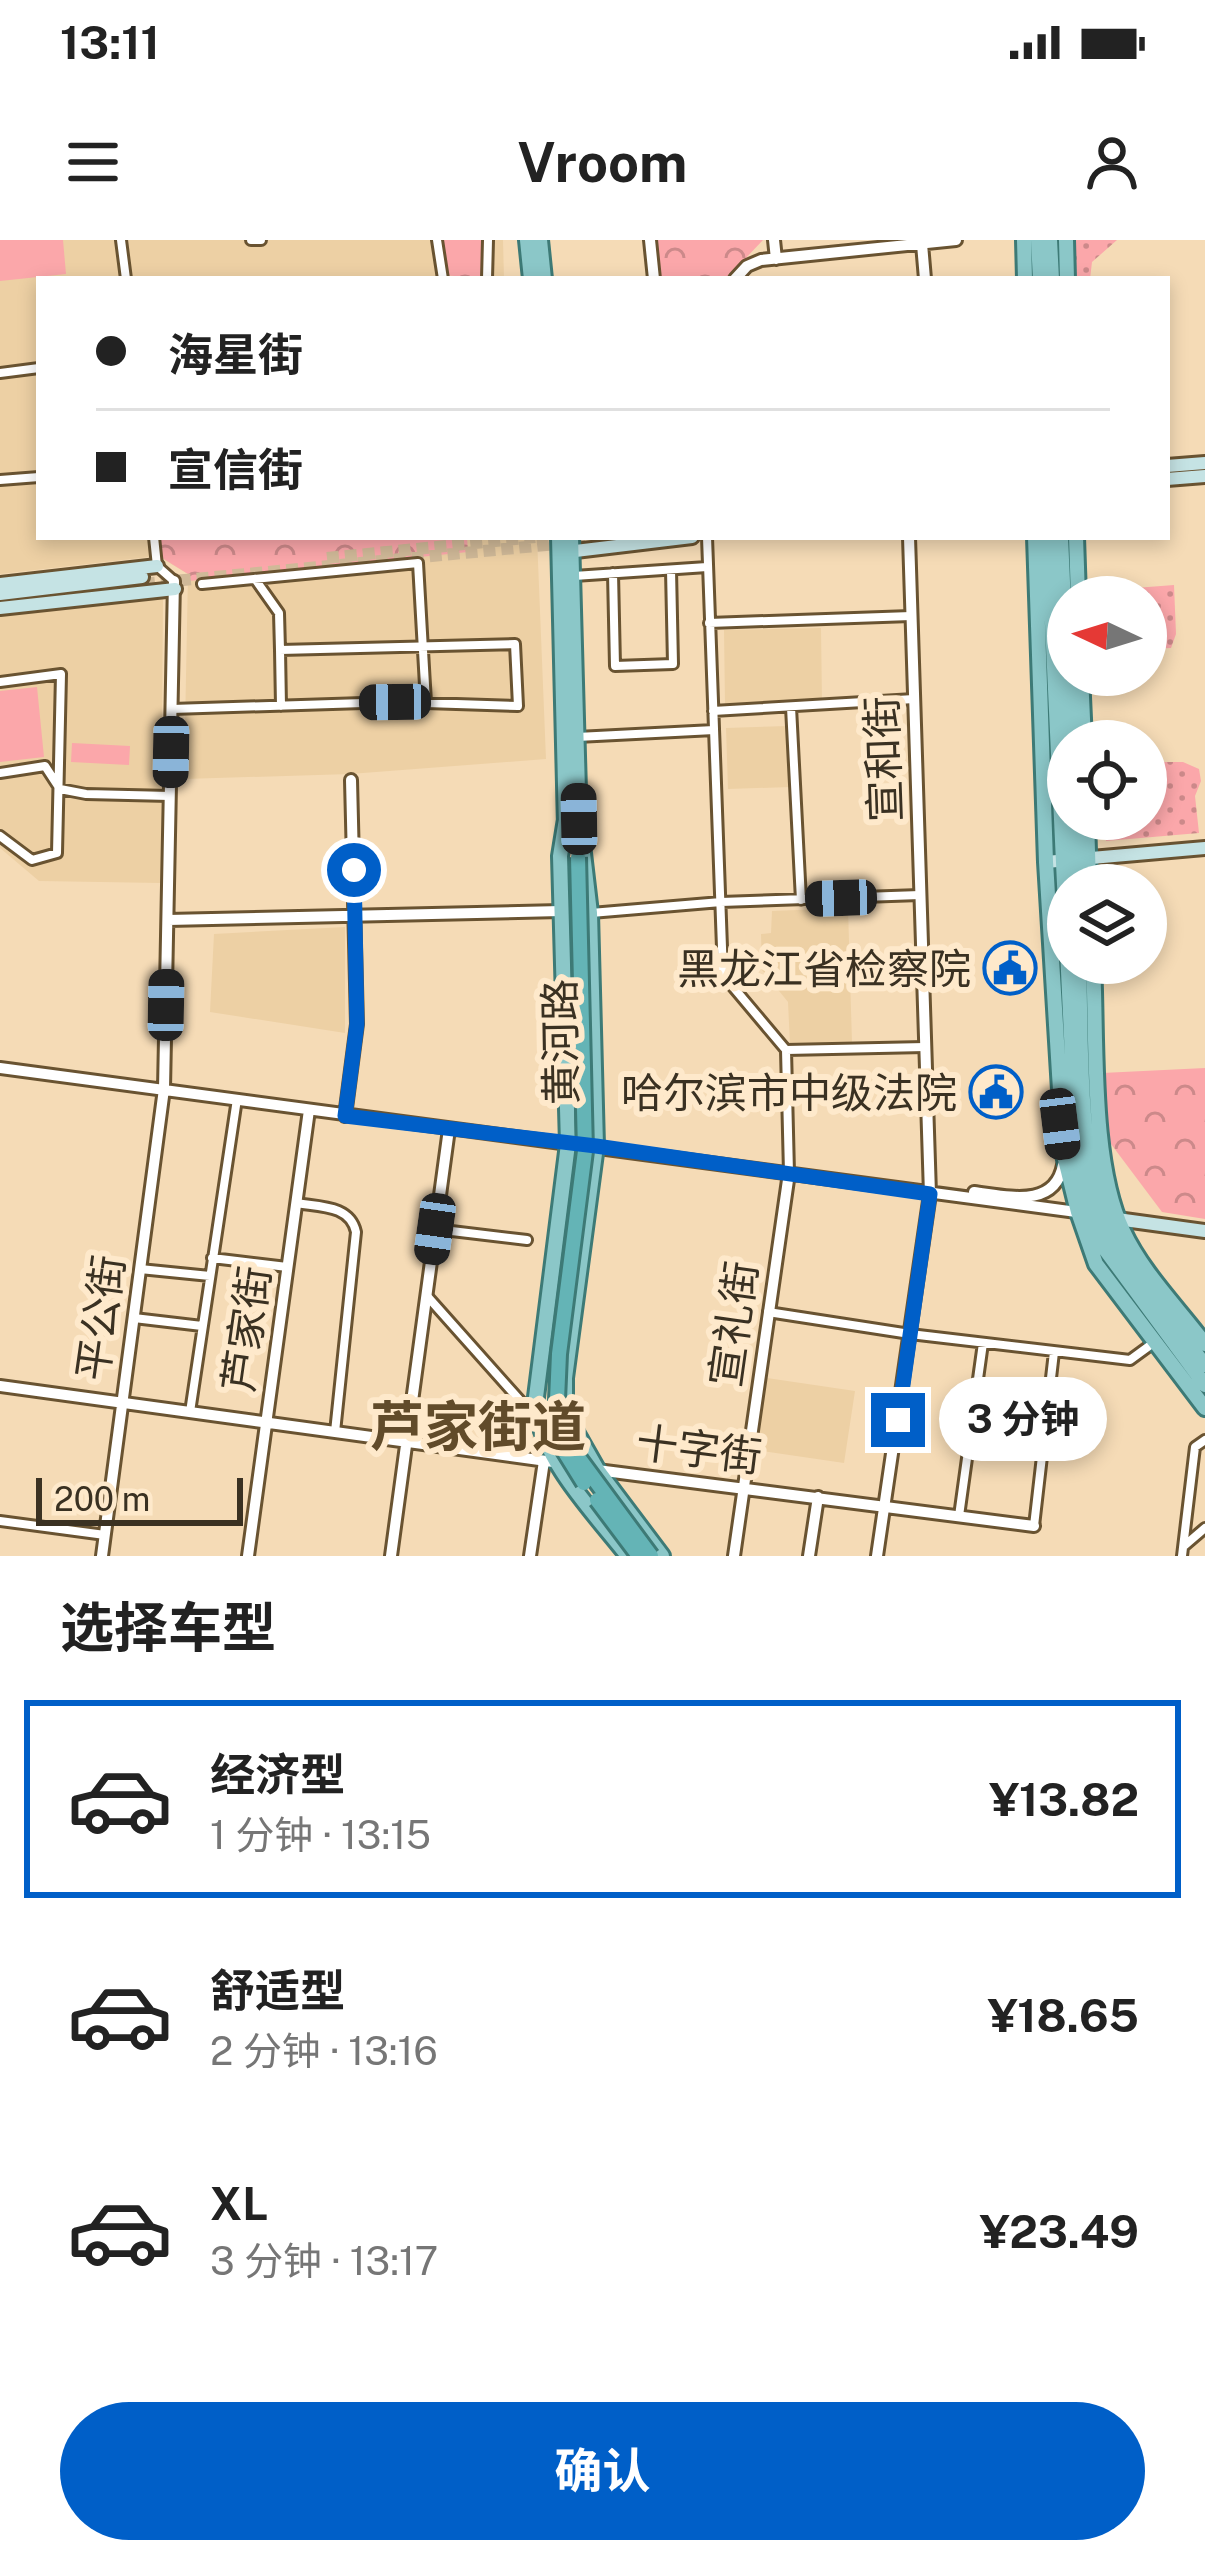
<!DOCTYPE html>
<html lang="zh">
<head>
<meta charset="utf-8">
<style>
  :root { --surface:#fff; --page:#f6f6f6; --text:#222; --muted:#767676; --line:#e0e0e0; --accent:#005fc8 }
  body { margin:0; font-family:"Public Sans","Noto Sans SC",sans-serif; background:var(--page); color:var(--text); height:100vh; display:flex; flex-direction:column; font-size:45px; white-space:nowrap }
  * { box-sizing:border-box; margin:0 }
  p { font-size:39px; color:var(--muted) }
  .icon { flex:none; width:66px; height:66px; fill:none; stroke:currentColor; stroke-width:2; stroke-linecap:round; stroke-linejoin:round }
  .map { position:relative; height:1316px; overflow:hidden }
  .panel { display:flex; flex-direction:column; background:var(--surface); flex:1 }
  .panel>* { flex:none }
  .hud { position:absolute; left:36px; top:36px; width:1134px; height:264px; border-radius:0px; box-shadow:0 6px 18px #0003; display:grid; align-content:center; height:264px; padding:0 60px; background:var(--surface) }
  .needle { width:78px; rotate:274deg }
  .buttons { position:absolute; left:1047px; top:336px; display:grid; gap:24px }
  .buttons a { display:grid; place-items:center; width:120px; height:120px; border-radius:50%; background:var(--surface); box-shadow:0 6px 18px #0003; font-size:60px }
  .scale { position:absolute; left:36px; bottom:30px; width:207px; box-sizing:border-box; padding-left:12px; border:6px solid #3a3122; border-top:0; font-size:33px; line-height:42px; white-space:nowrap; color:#3a3122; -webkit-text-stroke:9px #fee9cb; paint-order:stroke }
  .end { position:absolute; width:54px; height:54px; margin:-27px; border:15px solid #005fc8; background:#fff; box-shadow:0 0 0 6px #fff }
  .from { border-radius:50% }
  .bubble { position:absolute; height:84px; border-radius:42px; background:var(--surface); box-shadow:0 6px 18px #0003; font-size:39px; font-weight:700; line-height:84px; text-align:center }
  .car { position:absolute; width:36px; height:72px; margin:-36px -18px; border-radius:15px; box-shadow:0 0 9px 3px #0007; background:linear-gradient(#222 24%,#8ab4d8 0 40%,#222 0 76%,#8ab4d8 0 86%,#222 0) }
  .hud b { display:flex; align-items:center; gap:42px; height:114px; font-size:45px }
  .hud b+b { border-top:3px solid var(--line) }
  .hud i { width:30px; height:30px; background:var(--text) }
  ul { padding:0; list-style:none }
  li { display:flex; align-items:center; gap:36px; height:198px; margin:0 24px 18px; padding:0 36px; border:6px solid transparent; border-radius:0px }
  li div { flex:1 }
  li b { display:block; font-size:45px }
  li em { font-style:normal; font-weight:700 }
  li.active { border-color:var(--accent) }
  li>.icon { width:108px; height:108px; stroke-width:1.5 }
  h2 { padding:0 60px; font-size:54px; line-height:144px }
  .button { display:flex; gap:24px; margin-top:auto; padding:24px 60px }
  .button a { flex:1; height:138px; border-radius:72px; background:var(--accent); color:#fff; font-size:48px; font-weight:700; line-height:138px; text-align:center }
  .status { display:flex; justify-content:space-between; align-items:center; height:84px; padding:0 60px; background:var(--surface); direction:ltr }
  .status svg { height:33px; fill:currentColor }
  header { display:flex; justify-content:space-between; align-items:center; height:156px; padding:0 60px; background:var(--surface); font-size:54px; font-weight:700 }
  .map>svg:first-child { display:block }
  .built { fill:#edd0a4 }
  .grass { fill:url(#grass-dots) }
  .park { fill:url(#park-crowns) }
  .garden { fill:#fba7aa }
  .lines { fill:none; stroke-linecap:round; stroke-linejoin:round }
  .secondary-tunnel { stroke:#d0b998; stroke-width:12; stroke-dasharray:12 6; stroke-linecap:butt }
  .minor-casing { stroke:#695331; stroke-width:14 }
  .tertiary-casing { stroke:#695331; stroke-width:16 }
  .secondary-casing { stroke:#695331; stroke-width:18 }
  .primary-casing { stroke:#3d7a76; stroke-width:20 }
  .minor { stroke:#fff; stroke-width:8 }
  .tertiary { stroke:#fff; stroke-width:10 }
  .secondary { stroke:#c5e3e4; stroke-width:12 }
  .primary { stroke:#8bc7c8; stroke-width:14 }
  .trunk-bridge-casing { stroke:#3d7a76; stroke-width:20; stroke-linecap:butt }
  .trunk-bridge { stroke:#64b4b6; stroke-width:14 }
  .route { stroke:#005fc8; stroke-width:15 }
  .labels { text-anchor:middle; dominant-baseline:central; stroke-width:12; stroke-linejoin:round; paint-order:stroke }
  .street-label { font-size:42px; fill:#3a3122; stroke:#fee9cb }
  .poi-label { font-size:42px; fill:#3a3122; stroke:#fee9cb; text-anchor:end }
  .district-label { font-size:54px; font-weight:bold; fill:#614b2a; stroke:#fee9cb }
</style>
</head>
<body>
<div class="status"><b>13:11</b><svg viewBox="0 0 49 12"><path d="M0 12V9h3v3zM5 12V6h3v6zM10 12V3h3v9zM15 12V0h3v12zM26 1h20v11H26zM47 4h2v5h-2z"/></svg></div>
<header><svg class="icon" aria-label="menu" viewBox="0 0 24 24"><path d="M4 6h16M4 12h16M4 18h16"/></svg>Vroom<svg class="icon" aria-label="person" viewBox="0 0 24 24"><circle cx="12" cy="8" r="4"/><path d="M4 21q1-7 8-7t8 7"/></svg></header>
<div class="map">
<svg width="1205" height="1316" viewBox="0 0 1205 1316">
  <defs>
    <pattern id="grass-dots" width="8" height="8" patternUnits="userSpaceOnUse" patternTransform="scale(3)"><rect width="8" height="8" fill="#fba7aa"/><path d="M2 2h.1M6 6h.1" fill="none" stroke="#cc898a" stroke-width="1.8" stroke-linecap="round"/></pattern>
    <pattern id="park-crowns" width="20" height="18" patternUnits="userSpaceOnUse" patternTransform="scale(3)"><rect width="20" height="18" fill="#fba7aa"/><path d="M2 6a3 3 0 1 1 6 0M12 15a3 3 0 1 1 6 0" fill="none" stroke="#cc898a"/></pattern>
  </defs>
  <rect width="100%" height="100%" fill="#f5dbb6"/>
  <path class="built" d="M0,0H503L504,39H39V297H537L546,519L350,534L184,539L188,334L158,316L0,334Z
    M163,358L161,643L39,641L0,608V375Z
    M821,388L822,462L725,464L724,390Z
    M788,486L790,547L728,549L726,488Z
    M848,668L852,803L790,804L788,762L762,730L761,694L771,693L772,671Z
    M345,687V793L210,772L214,694Z
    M767,1138L855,1151L844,1223L756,1210Z"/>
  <path class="grass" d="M1068,0H1117L1092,22L1090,39H1070Z
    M1174,345L1176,394L1171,408L1146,409V357H1096V351Z
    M1146,522H1183L1199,529L1201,541L1195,556L1199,593L1106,601L1105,579H1146Z"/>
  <path class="park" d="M440,0H483L485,23L481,39L445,35Z
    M656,0H763L726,39H660Z
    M157,297H467L468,312L189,341L188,334L159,316Z
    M1205,828V979L1162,972L1108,900L1102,833Z"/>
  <path class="garden" d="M0,0H63L66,34L0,41Z
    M37,447L44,517L0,522V451Z
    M72,503L130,506L129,525L71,522Z"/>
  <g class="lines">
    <path class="secondary-tunnel" d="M327,318L535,297
      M143,344L629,297"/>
    <g class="minor-casing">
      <path id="minor" d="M121,0L126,39
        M251,0H261
        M437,0L443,39
        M487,39L488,0
        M0,133L39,128
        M0,240L39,237
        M154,297L157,326L174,341
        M707,297L723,735L786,810L789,933
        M613,333L615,426L673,424L671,330
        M574,336L707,327
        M255,339L279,373L280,410
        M202,344L418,323L426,463
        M709,383L911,376
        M0,442L61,434L57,613L32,620L0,596
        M791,467L801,660
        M172,469L395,462L518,466L515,404L280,410L281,466
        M713,471L914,459
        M577,497L714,490
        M0,533L45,526L60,549L86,554L170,556
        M591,673L721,662L920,655
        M786,810L925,807
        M296,963C320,967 350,965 356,992L335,1192
        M435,989L527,1000
        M212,1018L287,1027
        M140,1029L210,1036
        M427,1056L533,1175
        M768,1072L910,1094L1130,1120L1156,1101
        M134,1078L202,1086
        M190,1172L237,859
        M959,1276L983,1103
        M0,1281L105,1295
        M1034,1286L1054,1112
        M1184,1306L1205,1288
        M1182,1316L1195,1207L1205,1200"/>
    </g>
    <g class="tertiary-casing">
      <path id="tertiary" d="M650,0L654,39
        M774,0L776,19
        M922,4L925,39
        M735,39L747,26L761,20L956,0
        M168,680L561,671
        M0,828L1084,973
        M345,876L357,784L351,540
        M974,952C1007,956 1055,969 1063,925
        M0,1146L561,1223
        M597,1230L1034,1286
        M102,1316L164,849L174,341
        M248,1316L309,870
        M391,1316L449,889
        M530,1316L544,1221
        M734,1316L789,933
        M809,1316L818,1257
        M877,1316L930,954L909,297"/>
    </g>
    <g class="secondary-casing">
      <path id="secondary" d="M1167,226L1205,223
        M1167,239L1205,236
        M567,312L692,297
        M0,344L157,326
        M0,354L142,337
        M0,368L175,349
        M1046,622L1205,608
        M1117,979L1205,991"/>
    </g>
    <g class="primary-casing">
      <path id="primary" d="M527,0L531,39
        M540,0L544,39
        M1024,0L1025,39
        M1038,0L1040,39
        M1050,0L1052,39
        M1066,0L1067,39
        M559,297L566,586
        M571,297L579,588
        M1035,297L1046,622L1064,915L1078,972L1096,1024L1205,1168
        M1048,297L1077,926L1099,1001L1205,1145
        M1061,297L1070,501
        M1076,297L1078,357
        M1081,435L1084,501
        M566,579L560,616L568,904L535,1165C545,1224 592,1270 628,1316
        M579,579L590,673L596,906L565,1138V1168L577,1194L598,1231L662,1316
        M1073,579L1076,645
        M1087,579L1089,645
        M1079,723C1082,805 1076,924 1112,998C1135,1044 1174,1085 1205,1125
        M1093,723C1097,800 1090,922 1123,991C1142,1032 1178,1068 1205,1104"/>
    </g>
    <use href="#minor" class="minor"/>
    <use href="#tertiary" class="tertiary"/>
    <use href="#secondary" class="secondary"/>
    <use href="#primary" class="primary"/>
    <g class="trunk-bridge-casing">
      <path id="trunk-bridge" d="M578,617L585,911L559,1114L557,1160L575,1213L651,1316
        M550,1171L558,1201L584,1243
        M597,1260L639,1316"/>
    </g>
    <use href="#trunk-bridge" class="trunk-bridge"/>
  </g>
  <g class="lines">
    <path class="route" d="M354,630L357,784L345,876L596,906L930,954L898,1180"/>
  </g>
  <defs>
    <g id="civic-ring" transform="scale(2.7)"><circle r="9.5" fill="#fee9cb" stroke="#005fc8" stroke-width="1.5"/><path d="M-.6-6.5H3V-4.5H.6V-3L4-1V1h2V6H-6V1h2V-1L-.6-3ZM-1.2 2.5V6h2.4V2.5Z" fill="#005fc8"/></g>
  </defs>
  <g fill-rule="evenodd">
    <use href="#civic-ring" x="1010" y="728"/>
    <use href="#civic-ring" x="996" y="852"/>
  </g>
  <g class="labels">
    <g class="street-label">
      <text transform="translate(883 519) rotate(-92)">宣和街</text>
      <text transform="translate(560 802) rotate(-91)">黄河路</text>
      <text transform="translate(100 1078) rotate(-82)">平公街</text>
      <text transform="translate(733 1084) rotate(-82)">宣礼街</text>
      <text transform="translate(246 1089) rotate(-82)">芦家街</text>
      <text transform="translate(699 1209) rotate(7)">十字街</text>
    </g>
    <g class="poi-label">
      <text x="971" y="728">黑龙江省检察院</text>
      <text x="957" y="852">哈尔滨市中级法院</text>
    </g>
    <g class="district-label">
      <text x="478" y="1186">芦家街道</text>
    </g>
  </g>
</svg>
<div class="buttons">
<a><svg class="needle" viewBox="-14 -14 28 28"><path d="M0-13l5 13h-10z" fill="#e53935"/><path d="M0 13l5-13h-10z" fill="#767676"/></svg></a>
<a><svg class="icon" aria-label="locate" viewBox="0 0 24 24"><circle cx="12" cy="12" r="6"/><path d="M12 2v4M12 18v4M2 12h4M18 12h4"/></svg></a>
<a><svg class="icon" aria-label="layers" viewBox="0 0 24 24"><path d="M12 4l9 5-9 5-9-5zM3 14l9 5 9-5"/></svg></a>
</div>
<div class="scale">200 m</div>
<i class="end from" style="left:354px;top:630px"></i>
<i class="end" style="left:898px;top:1180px"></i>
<div class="bubble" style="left:939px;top:1137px;width:168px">3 分钟</div>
<i class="car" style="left:395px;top:462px;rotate:269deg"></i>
<i class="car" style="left:171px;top:512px;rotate:181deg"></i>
<i class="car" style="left:579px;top:579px;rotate:359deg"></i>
<i class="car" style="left:841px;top:658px;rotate:268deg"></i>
<i class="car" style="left:166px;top:765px;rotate:1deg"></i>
<i class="car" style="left:1060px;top:884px;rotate:173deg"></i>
<i class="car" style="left:435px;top:989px;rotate:188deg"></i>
<div class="hud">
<b><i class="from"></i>海星街</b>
<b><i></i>宣信街</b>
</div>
</div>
<section class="panel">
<h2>选择车型</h2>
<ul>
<li class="active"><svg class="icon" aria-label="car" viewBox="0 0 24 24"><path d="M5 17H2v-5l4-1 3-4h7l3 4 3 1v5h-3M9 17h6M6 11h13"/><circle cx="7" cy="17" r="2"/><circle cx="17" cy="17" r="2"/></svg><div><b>经济型</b><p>1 分钟 · 13:15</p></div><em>¥13.82</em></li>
<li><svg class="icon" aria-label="car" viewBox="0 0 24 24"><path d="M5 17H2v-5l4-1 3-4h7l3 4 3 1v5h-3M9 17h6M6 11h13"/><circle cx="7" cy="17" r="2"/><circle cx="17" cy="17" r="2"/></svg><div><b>舒适型</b><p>2 分钟 · 13:16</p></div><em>¥18.65</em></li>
<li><svg class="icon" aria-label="car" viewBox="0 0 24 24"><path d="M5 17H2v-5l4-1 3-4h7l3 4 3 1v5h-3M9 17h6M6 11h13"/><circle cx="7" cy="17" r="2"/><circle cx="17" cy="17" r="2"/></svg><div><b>XL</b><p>3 分钟 · 13:17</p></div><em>¥23.49</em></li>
</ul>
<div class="button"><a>确认</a></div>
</section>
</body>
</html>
